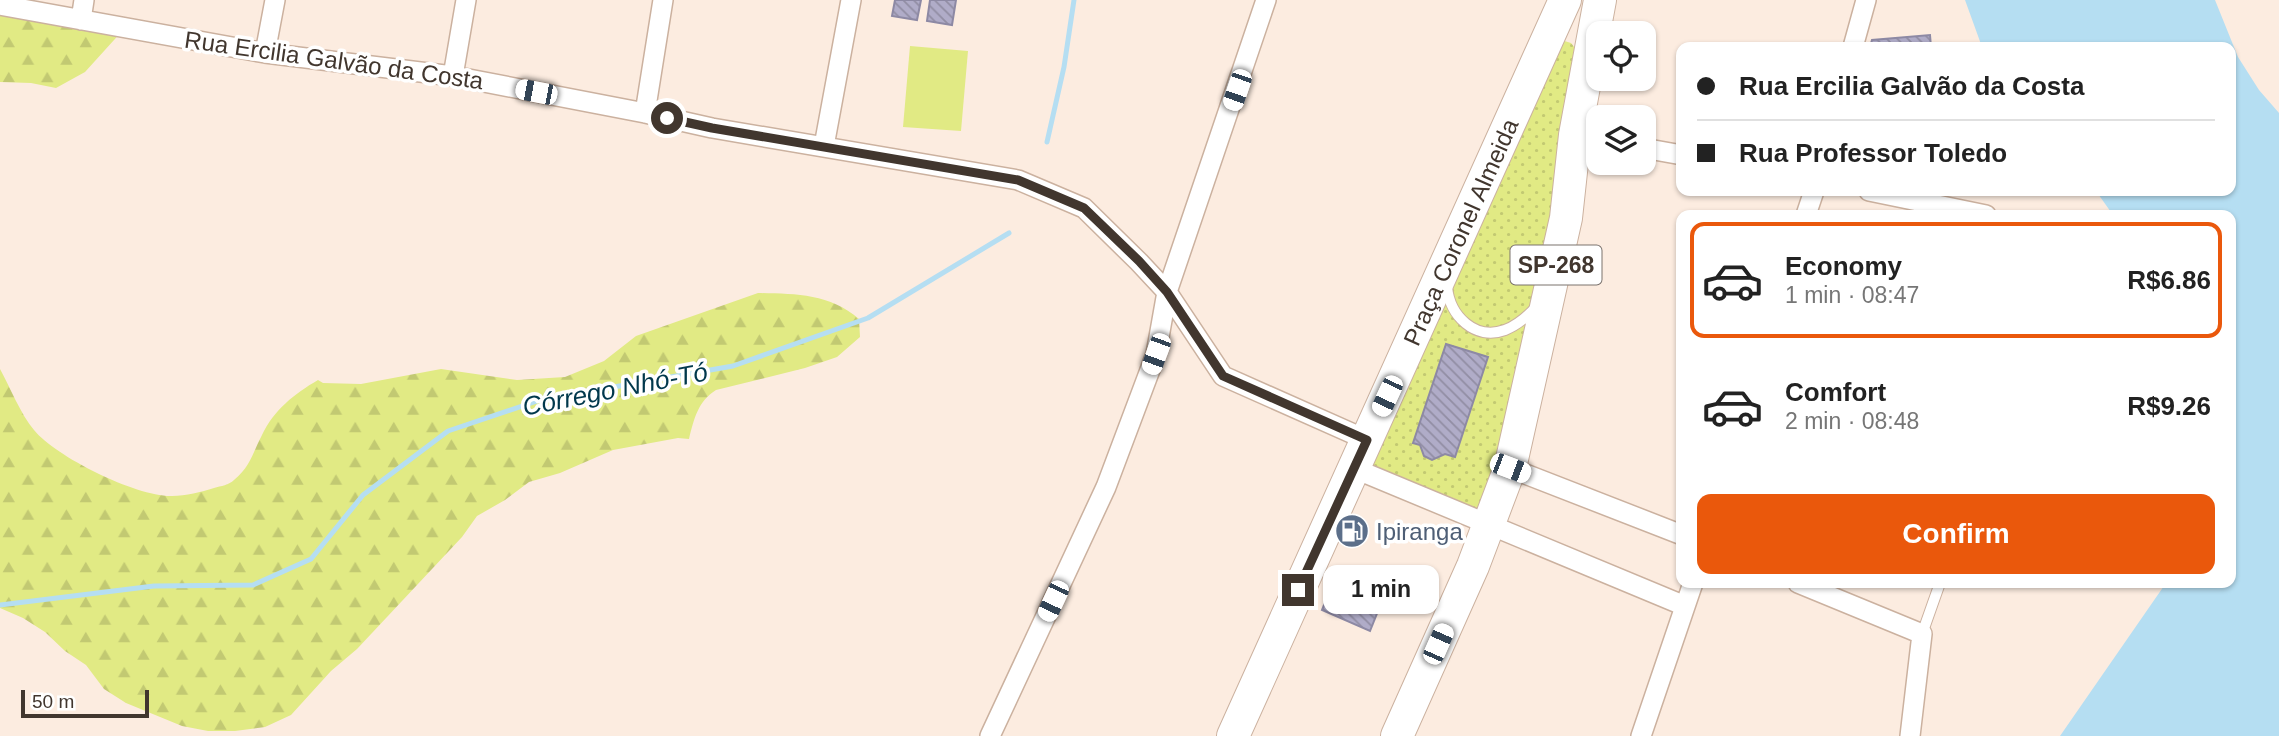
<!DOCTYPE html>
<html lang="en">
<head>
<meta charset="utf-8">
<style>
  :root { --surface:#fff; --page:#f6f6f6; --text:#222; --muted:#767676; --line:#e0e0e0; --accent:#ea580c }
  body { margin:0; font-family:Arial,sans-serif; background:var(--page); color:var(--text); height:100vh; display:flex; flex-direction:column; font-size:26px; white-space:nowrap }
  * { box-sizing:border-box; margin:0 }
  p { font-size:23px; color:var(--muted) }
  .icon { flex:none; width:38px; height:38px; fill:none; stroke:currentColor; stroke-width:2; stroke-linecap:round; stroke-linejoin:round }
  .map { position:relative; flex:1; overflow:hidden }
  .drawer { position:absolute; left:1676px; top:210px; width:560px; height:378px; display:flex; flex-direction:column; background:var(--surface); border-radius:14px; box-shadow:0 2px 5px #0004 }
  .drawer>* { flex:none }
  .top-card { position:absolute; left:1676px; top:42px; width:560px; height:154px; border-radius:14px; box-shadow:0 2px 5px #0004; display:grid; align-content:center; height:154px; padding:0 21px; background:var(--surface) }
  .buttons { position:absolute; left:1586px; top:21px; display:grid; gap:14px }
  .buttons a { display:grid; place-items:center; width:70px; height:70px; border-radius:14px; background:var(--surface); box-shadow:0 2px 5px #0004; font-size:35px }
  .scale { position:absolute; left:21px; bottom:18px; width:128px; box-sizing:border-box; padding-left:7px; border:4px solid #41362e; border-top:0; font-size:19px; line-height:24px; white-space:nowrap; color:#41362e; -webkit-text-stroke:5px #fff; paint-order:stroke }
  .end { position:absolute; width:32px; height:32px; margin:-16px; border:9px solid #41362e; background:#fff; box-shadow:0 0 0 4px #fff }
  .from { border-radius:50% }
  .bubble { position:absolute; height:49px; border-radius:14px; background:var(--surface); box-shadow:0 2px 5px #0004; font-size:23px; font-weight:700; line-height:49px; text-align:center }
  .car { position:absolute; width:21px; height:42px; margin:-21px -10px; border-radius:9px; box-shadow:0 0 5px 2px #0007; background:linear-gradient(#fff 24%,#345 0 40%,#fff 0 76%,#345 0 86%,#fff 0) }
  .top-card b { display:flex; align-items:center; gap:24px; height:66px; font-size:26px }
  .top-card b+b { border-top:2px solid var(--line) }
  .top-card i { width:18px; height:18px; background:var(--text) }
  ul { padding:12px 0 0; list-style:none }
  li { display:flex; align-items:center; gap:21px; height:116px; margin:0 14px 10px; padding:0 7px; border:4px solid transparent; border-radius:14px }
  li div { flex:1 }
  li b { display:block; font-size:26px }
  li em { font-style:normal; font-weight:700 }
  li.active { border-color:var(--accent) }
  li>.icon { width:63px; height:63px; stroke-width:1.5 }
  .primary-button { display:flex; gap:14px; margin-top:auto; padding:14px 21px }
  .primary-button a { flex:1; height:80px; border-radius:14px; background:var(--accent); color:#fff; font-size:28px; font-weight:700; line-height:80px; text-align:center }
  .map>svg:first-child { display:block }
  .forest { fill:url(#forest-firs) }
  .park { fill:url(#park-dots) }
  .garden { fill:#e1ea84 }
  .water { fill:#b5def2 }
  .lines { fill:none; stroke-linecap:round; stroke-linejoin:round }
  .stream { stroke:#b5def2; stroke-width:5 }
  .building { fill:url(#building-back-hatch); stroke:#8d89a4; stroke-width:2 }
  .lane-casing { stroke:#cbb19f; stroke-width:12 }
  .street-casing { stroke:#cbb19f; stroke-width:22 }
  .primary-casing { stroke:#cbb19f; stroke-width:34 }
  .lane { stroke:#fff; stroke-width:10 }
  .street { stroke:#fff; stroke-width:19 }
  .primary { stroke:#fff; stroke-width:32 }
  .route { stroke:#41362e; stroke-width:9 }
  .labels { text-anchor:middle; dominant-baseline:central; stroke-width:7; stroke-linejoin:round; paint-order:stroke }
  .shield { fill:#fff; stroke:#7a726d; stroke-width:2 }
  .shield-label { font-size:23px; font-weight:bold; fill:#41362e }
  .street-label { font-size:24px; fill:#41362e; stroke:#fff }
  .service-label { font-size:24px; fill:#4e5e75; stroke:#fff; text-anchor:start }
  .water-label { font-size:26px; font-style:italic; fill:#01384c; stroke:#fff }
</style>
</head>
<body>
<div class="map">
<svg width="2279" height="736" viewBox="0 0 2279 736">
  <defs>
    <pattern id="forest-firs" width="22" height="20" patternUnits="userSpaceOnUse" patternTransform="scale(1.75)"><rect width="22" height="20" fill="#e1ea84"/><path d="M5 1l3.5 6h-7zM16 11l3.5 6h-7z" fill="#c2c972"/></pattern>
    <pattern id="park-dots" width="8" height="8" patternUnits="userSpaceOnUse" patternTransform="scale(1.75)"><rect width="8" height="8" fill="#e1ea84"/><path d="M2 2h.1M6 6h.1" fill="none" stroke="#c2c972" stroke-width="1.8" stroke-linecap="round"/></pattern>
    <pattern id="building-back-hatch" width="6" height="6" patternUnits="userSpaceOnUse" patternTransform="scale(1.75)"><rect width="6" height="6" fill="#b0acc8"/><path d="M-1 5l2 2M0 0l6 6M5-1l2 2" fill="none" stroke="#918da3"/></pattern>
  </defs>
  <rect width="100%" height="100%" fill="#fcece0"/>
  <path class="forest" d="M0,14L26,20L110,21L124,29L85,72L56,88L31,83L0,82Z
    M758,293C794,294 829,293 859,319L860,337L837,357L805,368L716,390C698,401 694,419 689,439L678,438L613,450L560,473L529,482L505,500L477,516L462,537L357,649L331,671L291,715L265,727L235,731H208L182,726L126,703L104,689L86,665L65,651L45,632L23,618L0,608V369C10,387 21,415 34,430C56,457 137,497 172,496C186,496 201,492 214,488C221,486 229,485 234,480C251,466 252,454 262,435C274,410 294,394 318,380L323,383L361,384L441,369L517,380L565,377L604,361L636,336Z"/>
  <path class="park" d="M1558,39L1571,43L1575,48L1570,149L1486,520L1358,466Z"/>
  <path class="garden" d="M910,46L968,51L961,131L903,127Z"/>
  <path class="water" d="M1965,0H2215L2238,57L2259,90L2279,113V736H2060L2166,583H2231V215H2113L2096,191H2231V47H1982Z"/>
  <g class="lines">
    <path class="stream" d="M1047,142L1064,67L1074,0
      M0,605L154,586L253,585L311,559L363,495L448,431L540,400L733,366L868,318L1009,233"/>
  </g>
  <path class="building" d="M895,0H921L917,20L892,16Z
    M930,0H956L952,25L927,21Z
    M1930,35L1931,47H1870L1872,40Z
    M1446,344L1488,357L1455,457L1445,454L1432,460L1424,456L1420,445L1413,443Z
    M1336,575L1384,596L1370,631L1322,610Z"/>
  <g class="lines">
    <g class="lane-casing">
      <path id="lane" d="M1447,287C1450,316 1475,341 1505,330C1518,325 1528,316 1537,306
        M1922,634L1940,583"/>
    </g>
    <g class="street-casing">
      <path id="street" d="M0,5L265,53L453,76L645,113L712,128L1018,180L1084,208L1139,262L1167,292L1223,376L1367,440
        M81,20L84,0
        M1853,47L1866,0
        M265,53L275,0
        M453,76L466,0
        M645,113L663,0
        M1575,135L1598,140
        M824,146L851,0
        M1643,148L1682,155
        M1869,191L1986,215
        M1806,215L1814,191
        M1353,468L1685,606
        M1510,468L1682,535
        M1798,583L1922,634L1910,736
        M990,736L1106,487L1156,354L1167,292L1266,0
        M1641,736L1693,583"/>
    </g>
    <g class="primary-casing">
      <g id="primary">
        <path id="s1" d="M1233,736L1565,0"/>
        <path d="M1397,736L1473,566L1510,468L1566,218L1575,135L1600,0"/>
      </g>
    </g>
    <use href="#lane" class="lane"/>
    <use href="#street" class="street"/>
    <use href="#primary" class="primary"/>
  </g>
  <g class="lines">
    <path class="route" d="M667,118L712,128L1018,180L1084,208L1139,261L1167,292L1223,376L1367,440L1298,590"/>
  </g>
  <defs>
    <g id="fuel-disc" transform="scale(1.75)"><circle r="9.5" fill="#5c6f8a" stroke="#fff"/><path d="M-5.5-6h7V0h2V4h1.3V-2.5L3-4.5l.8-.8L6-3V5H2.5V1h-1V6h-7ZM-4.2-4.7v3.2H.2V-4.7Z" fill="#fff"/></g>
  </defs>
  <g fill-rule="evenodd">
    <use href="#fuel-disc" x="1352" y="531"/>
  </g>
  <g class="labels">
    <rect class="shield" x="1510.5" y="245.5" width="91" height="39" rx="5"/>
    <g class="shield-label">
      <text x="1556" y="265">SP-268</text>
    </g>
    <g class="street-label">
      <text transform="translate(334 60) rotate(8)">Rua Ercilia Galvão da Costa</text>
      <text stroke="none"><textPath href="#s1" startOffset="553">Praça Coronel Almeida</textPath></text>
    </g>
    <g class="service-label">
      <text x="1376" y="531">Ipiranga</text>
    </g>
    <g class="water-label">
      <text transform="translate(615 389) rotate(-11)">Córrego Nhó-Tó</text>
    </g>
  </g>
</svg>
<div class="buttons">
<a><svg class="icon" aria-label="locate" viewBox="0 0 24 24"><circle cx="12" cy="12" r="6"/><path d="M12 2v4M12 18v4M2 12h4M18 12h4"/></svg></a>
<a><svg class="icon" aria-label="layers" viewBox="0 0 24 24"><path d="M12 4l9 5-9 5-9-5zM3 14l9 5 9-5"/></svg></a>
</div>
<div class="scale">50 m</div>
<i class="end from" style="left:667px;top:118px"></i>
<i class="end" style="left:1298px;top:590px"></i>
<div class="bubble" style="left:1323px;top:565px;width:116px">1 min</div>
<i class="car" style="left:1237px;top:90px;rotate:199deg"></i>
<i class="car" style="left:536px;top:92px;rotate:281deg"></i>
<i class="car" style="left:1156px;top:354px;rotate:200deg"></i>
<i class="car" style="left:1387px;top:396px;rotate:205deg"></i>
<i class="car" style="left:1510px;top:468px;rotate:111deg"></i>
<i class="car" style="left:1053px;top:601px;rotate:205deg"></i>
<i class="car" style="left:1438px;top:644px;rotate:24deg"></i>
<div class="top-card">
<b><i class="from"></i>Rua Ercilia Galvão da Costa</b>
<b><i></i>Rua Professor Toledo</b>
</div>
<section class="drawer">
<ul>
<li class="active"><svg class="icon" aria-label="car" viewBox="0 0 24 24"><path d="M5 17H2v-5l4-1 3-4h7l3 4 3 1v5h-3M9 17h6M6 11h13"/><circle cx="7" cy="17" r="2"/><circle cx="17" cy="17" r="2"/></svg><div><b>Economy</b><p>1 min · 08:47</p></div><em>R$6.86</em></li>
<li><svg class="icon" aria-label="car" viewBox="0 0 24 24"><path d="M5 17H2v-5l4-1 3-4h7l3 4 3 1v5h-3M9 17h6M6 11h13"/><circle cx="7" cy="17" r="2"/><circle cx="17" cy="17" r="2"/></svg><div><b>Comfort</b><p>2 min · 08:48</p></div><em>R$9.26</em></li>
</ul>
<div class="primary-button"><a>Confirm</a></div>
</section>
</div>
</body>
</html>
